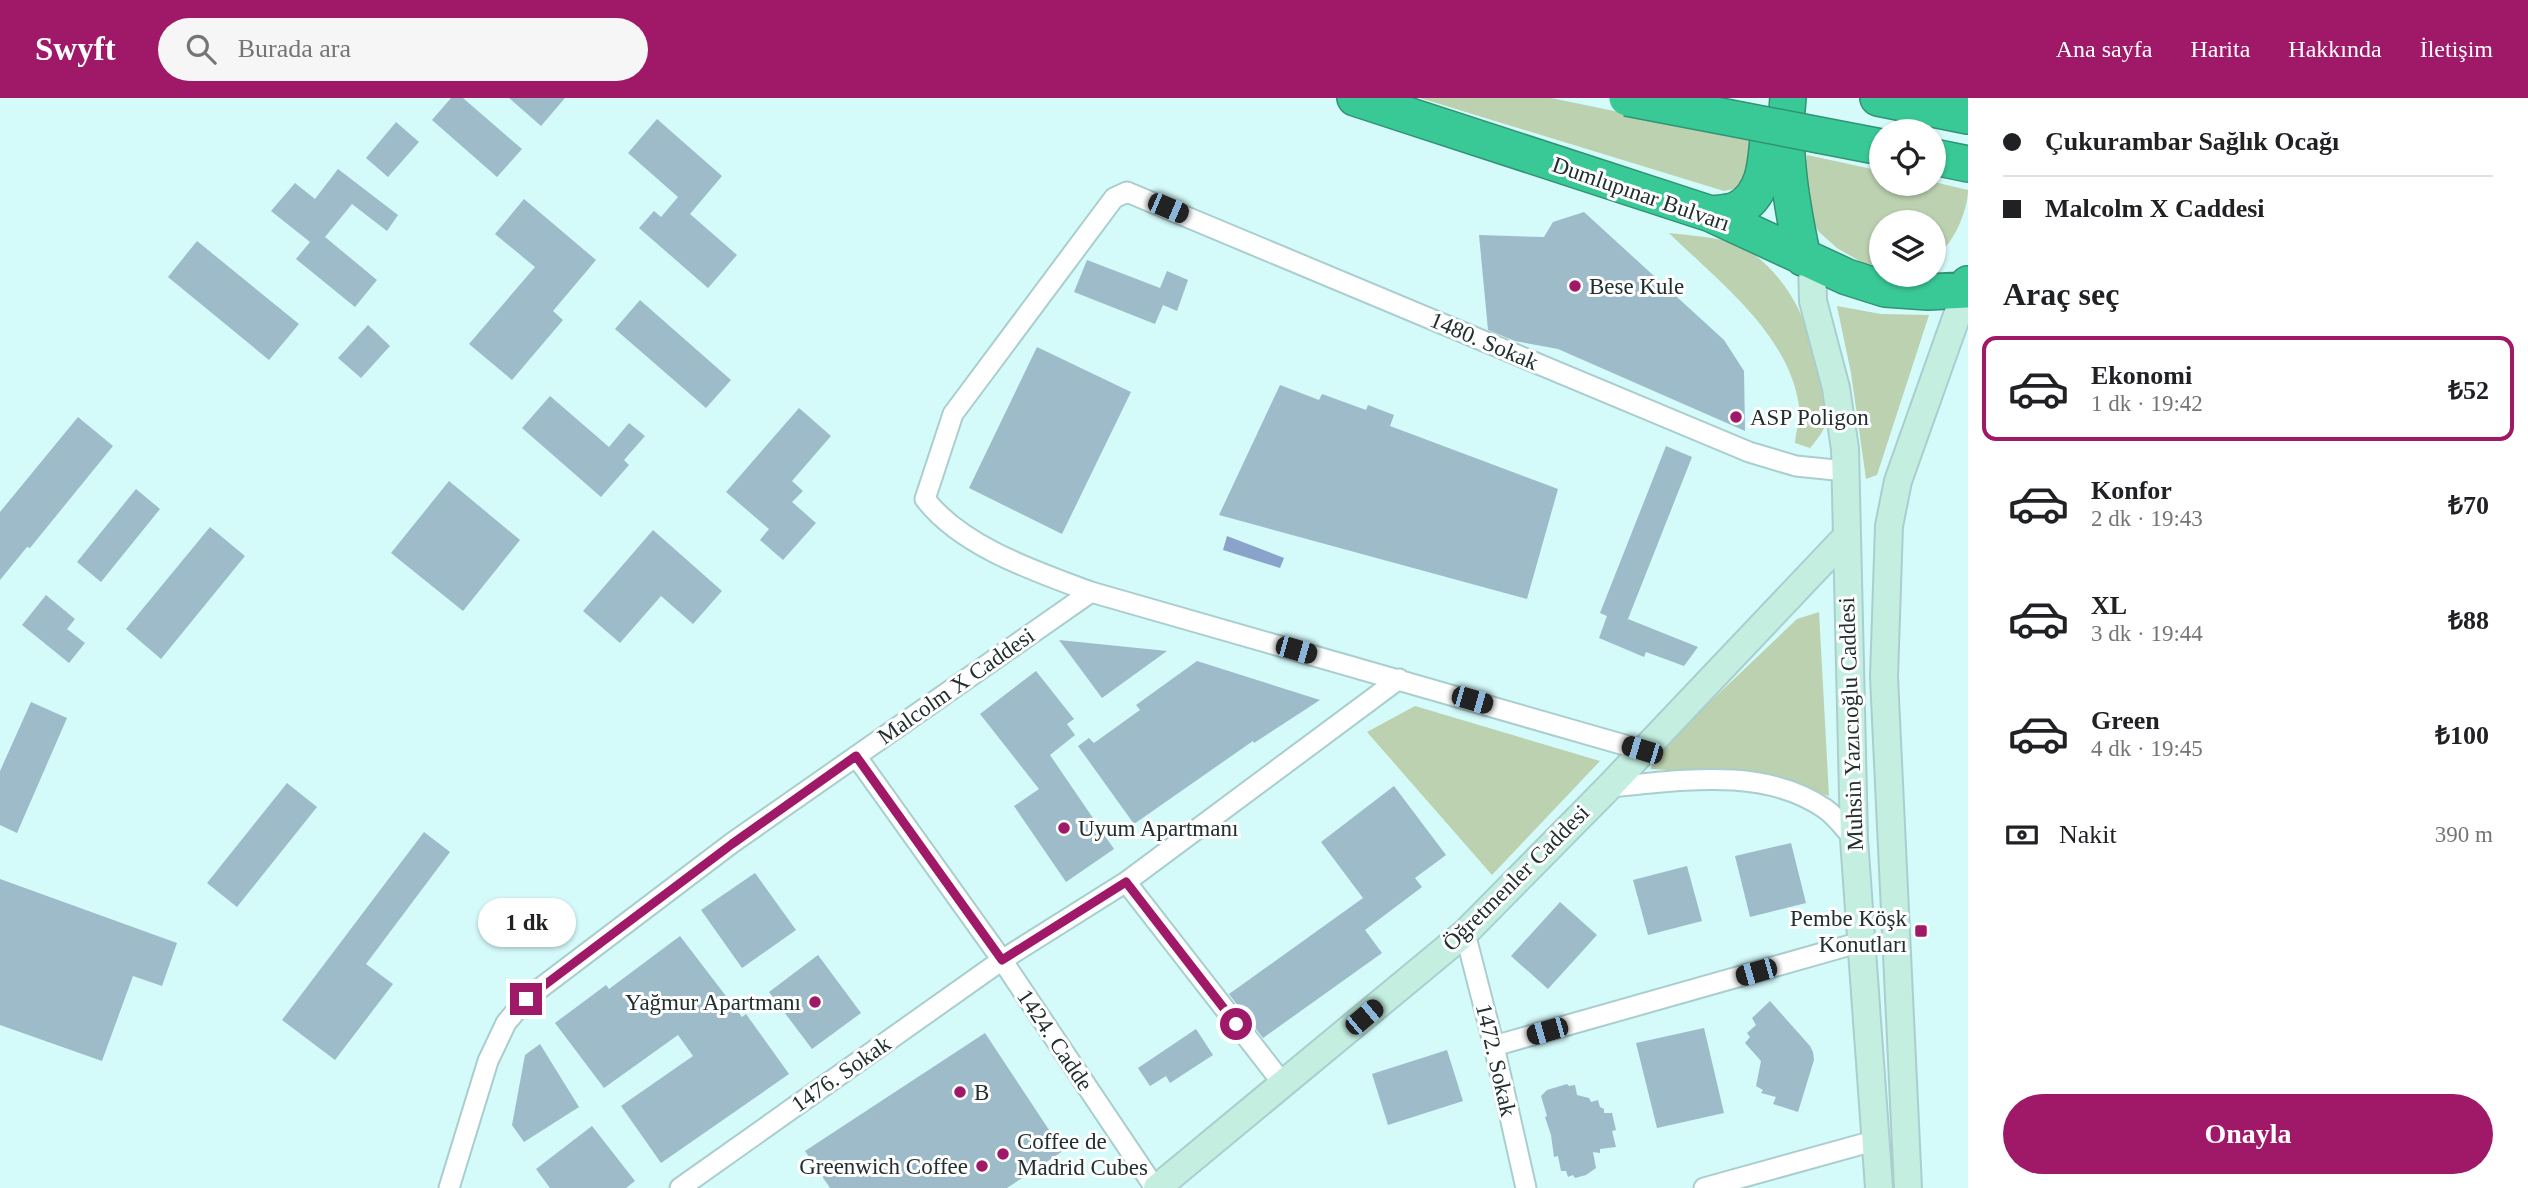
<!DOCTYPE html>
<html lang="tr">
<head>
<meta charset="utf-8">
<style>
  :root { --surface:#fff; --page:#f6f6f6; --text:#202124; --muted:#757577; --line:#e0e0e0; --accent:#9f1968 }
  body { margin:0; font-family:"Times New Roman",serif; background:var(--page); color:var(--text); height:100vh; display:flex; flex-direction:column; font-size:26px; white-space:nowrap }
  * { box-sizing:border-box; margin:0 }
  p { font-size:23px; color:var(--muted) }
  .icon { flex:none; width:38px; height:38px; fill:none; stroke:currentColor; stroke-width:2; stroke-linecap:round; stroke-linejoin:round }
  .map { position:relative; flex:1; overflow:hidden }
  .sheet { display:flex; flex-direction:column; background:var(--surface); width:560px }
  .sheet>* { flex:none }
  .hud { display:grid; align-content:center; height:154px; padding:0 35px; background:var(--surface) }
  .controls { position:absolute; left:1869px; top:21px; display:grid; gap:14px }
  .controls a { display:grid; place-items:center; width:77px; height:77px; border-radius:50%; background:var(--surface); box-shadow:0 2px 5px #0004; font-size:35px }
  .end { position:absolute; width:32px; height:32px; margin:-16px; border:9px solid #9f1968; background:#fff; box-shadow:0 0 0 4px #fff }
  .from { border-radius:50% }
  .bubble { position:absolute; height:49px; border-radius:24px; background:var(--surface); box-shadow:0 2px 5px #0004; font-size:23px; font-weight:800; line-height:49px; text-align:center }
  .car { position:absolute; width:21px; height:42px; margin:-21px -10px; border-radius:9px; box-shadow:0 0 5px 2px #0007; background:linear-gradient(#222 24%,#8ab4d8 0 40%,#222 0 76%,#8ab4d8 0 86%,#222 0) }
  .hud b { display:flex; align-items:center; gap:24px; height:66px; font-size:26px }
  .hud b+b { border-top:2px solid var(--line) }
  .hud i { width:18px; height:18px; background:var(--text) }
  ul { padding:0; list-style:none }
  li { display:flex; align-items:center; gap:21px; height:105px; margin:0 14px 10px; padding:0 21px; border:4px solid transparent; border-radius:14px }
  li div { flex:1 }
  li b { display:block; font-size:26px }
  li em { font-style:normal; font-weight:800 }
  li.on { border-color:var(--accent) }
  li>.icon { width:63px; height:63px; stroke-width:1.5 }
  h2 { padding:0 35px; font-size:32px; line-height:84px }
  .pay { display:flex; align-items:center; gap:18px; height:77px; padding:0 35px; font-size:26px }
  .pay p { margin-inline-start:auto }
  .action { display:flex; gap:14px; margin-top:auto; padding:14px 35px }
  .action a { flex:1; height:80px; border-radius:42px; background:var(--accent); color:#fff; font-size:28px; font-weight:800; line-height:80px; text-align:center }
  header { display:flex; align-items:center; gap:42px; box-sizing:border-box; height:98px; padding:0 35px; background:var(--accent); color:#fff }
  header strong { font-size:33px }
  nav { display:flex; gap:38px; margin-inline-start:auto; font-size:24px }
  .search { width:490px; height:63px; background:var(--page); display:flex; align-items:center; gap:18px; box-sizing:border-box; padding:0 24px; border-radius:38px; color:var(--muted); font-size:26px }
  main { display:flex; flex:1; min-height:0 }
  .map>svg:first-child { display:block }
  .green { fill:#bbd1af }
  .water { fill:#89a3ca }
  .building { fill:#9dbbc9 }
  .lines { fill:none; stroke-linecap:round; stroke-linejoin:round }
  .street-casing { stroke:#aacece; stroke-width:23 }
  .secondary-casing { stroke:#aacece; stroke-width:30 }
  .highway-casing { stroke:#319373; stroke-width:38 }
  .street { stroke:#fff; stroke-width:19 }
  .secondary { stroke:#c4efe0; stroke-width:26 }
  .highway { stroke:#39c997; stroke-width:35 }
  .highway-bridge-casing { stroke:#319373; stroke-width:38; stroke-linecap:butt }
  .highway-bridge { stroke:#39c997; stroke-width:35 }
  .route { stroke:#9f1968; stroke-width:9 }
  .poi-dot { fill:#9f1968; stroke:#fefefe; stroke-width:2.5 }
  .labels { text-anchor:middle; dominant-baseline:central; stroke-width:6; stroke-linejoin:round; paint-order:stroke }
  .street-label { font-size:23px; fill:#212f2f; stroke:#fefefe }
  .poi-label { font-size:23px; fill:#212f2f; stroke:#fefefe; text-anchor:start }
</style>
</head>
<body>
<header>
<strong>Swyft</strong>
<div class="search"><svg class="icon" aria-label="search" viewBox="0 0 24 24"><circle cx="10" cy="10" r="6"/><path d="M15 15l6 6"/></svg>Burada ara</div>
<nav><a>Ana sayfa</a><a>Harita</a><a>Hakkında</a><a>İletişim</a></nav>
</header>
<main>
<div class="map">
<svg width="1968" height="1090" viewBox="0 0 1968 1090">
  <rect width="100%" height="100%" fill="#d5fafa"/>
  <path class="green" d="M1420,0H1551L1760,43L1739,90L1724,93Z
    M1807,57L1881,73V86L1934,84L1968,92C1968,112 1953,149 1934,158V124H1881V168L1863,165L1837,150L1818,133L1801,101Z
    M1669,135C1691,138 1730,139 1748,152C1795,184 1814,238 1823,291C1825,300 1830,314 1827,323C1824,333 1817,342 1810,350L1795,345C1796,334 1800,320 1799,308C1789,236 1718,183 1669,135Z
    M1837,208L1881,216L1929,217L1877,377L1866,381L1851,275Z
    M1819,514L1829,698L1761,678L1651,671L1654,657L1797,521Z
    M1415,608L1600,663L1492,777L1367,634Z"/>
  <path class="water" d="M1227,438L1284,460L1280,470L1223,452Z"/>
  <path class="building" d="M451,0H463L522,51L497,79L432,22Z
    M509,0H565L541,28Z
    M657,21L722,78L690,116L737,157L708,190L639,130L654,113L661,119L678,99L628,55Z
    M396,24L419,44L388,79L366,60Z
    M338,71L398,117L387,133L352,106L325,139L377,182L355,209L296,161L310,144L271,113L295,85L315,101Z
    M524,101L596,162L553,213L563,222L512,282L469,246L535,169L495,136Z
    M1584,114L1724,242L1744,273L1745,333L1558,251L1515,243L1488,232L1479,137L1544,139L1553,124Z
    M197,143L299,226L269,262L168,179Z
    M1087,162L1160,190L1167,173L1188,182L1177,213L1163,207L1155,226L1074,194Z
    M640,202L731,282L706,310L615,231Z
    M368,227L390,248L361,280L338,260Z
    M1037,249L1131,294L1062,436L969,390Z
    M1280,287L1319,302L1322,296L1366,312L1368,307L1394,317L1390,328L1558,391L1527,501L1219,417Z
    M550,298L609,349L629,325L645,338L624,362L629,367L601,399L522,330Z
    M799,310L831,338L792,383L803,393L792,404L816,425L783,462L760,442L769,431L726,394Z
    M78,319L113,348L30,450L27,449L0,482V414Z
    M1666,348L1692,359L1628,521L1698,549L1684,568L1646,554L1644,559L1599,540L1607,518L1600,515Z
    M449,383L520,442L463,513L391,455Z
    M136,391L160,411L101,484L77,464Z
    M210,429L245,458L161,561L126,531Z
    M653,432L722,493L693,526L661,498L620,545L583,513Z
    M46,497L75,521L67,531L85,545L69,565L22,527Z
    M1059,542L1167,553L1102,600Z
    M1197,563L1320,602L1254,645L1253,643L1134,726L1078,648L1089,640L1094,645L1140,612L1136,607Z
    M1036,573L1074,621L1067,626L1075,637L1050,657L1114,751L1066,784L1014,708L1039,691L980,616Z
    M31,604L67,620L17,735L0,727V673Z
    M287,685L317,709L237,809L207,785Z
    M1394,688L1446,757L1415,780L1422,789L1365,832L1382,855L1263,940L1229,896L1363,800L1321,744Z
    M424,734L450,754L366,866L393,886L335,962L282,922Z
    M1791,745L1806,805L1750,819L1735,758Z
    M1687,768L1702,823L1648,837L1633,782Z
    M755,775L796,832L742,870L701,812Z
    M0,781L177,845L162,888L133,878L102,963L0,927Z
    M1560,804L1597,837L1548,891L1511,858Z
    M680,838L742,919L746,916L789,976L661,1065L621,1008L693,958L678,937L604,990L555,925L606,887L609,891Z
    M818,857L861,915L812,951L769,894Z
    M1770,903L1810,948L1813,954L1814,962L1798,1014L1773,1006L1776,999L1761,995L1763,992L1756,988L1761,963L1745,945L1750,939L1747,935L1756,927L1752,920Z
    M1704,930L1724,1015L1657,1030L1636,945Z
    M1196,931L1213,957L1170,985L1166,978L1150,988L1138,970Z
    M985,935L1063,1053L1007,1090H830L805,1053Z
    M540,946L579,1009L524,1044L512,1027L525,957Z
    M1447,952L1463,1003L1388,1027L1372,976Z
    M1567,986L1569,988L1575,987L1577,997L1589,1000L1591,1004L1598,1002L1600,1009L1604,1011V1015H1612L1616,1032L1612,1033L1616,1049L1600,1051V1055L1593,1054L1596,1070L1586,1077L1575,1080L1573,1077L1568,1079L1566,1073H1561L1558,1058L1554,1059L1551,1037L1545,1019L1547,1018L1541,998L1547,992Z
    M592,1028L635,1083L626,1090H550L536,1071Z"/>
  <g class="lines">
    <g class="street-casing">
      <path id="street" d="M1091,494C1035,473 962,449 925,401L953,316L1114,100L1127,94L1749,354L1796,368L1845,373
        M856,658L1002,862L1155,1090
        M1609,689C1680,683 1762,668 1824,710C1835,717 1845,731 1854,741
        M1126,784L1284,987
        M1465,835L1494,948L1526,1090
        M1494,948L1861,844
        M449,1090L488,963L506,925L526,901L732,745L1091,494L1642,652
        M680,1090L1002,862L1126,784L1399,581
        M1704,1090L1877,1042"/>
    </g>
    <g class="secondary-casing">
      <path id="secondary" d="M1812,164L1813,203L1836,290L1845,351L1854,741L1879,1090
        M1157,1090L1465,835L1609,689L1846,439
        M1908,1090L1884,579L1889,428L1898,383L1966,192"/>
    </g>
    <g class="highway-casing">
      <path id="highway" d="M1355,0L1711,116L1847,179L1885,191L1928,194L1966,192L1968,186
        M1788,0C1782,53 1792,109 1803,160
        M1878,0L1968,18
        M1934,59L1968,66
        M1711,116C1719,115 1730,115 1738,111C1768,95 1766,57 1769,27"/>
    </g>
    <use href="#street" class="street"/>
    <use href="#secondary" class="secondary"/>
    <use href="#highway" class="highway"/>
    <g class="highway-bridge-casing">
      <path id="highway-bridge" d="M1627,0L1881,49"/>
    </g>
    <use href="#highway-bridge" class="highway-bridge"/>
  </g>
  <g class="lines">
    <path class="route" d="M526,901L732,746L856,658L1002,862L1126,784L1236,926"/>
  </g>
  <g class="poi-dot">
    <circle cx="1575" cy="188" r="7"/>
    <circle cx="1736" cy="319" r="7"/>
    <circle cx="1064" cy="730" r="7"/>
    <rect x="1914" y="826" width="14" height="14" rx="3.5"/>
    <circle cx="815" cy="904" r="7"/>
    <circle cx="960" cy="994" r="7"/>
    <circle cx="1003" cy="1056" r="7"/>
    <circle cx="982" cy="1068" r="7"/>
  </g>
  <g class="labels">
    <g class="street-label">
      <text transform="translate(1641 96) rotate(19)">Dumlupınar Bulvarı</text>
      <text transform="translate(1484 243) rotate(23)">1480. Sokak</text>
      <text transform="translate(956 588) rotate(-35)">Malcolm X Caddesi</text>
      <text transform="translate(1851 626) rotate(-92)">Muhsin Yazıcıoğlu Caddesi</text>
      <text transform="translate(1516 780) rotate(-45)">Öğretmenler Caddesi</text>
      <text transform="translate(1055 942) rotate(56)">1424. Cadde</text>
      <text transform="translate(1496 962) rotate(77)">1472. Sokak</text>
      <text transform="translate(841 976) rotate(-35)">1476. Sokak</text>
    </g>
    <g class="poi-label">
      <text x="1589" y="188">Bese Kule</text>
      <text x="1750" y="319">ASP Poligon</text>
      <text x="1078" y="730">Uyum Apartmanı</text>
      <text x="1907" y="820" text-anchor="end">Pembe Köşk<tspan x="1907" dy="26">Konutları</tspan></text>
      <text x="801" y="904" text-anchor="end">Yağmur Apartmanı</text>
      <text x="974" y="994">B</text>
      <text x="1017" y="1043">Coffee de<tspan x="1017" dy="26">Madrid Cubes</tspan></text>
      <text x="968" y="1068" text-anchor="end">Greenwich Coffee</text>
    </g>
  </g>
</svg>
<div class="controls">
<a><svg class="icon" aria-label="locate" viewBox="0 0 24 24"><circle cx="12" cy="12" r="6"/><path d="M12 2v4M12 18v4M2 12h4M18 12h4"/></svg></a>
<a><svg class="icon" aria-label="layers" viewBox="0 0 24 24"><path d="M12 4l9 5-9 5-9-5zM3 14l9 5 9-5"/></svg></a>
</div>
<i class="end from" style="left:1236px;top:926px"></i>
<i class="end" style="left:526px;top:901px"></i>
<div class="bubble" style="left:478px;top:800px;width:98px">1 dk</div>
<i class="car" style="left:1168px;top:110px;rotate:113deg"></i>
<i class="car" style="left:1296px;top:552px;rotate:106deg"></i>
<i class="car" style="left:1472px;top:602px;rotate:106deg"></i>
<i class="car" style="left:1642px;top:652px;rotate:287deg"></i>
<i class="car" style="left:1756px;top:874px;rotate:254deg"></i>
<i class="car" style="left:1364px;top:919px;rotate:50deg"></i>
<i class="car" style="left:1547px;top:933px;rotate:254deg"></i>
</div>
<section class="sheet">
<div class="hud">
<b><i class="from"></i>Çukurambar Sağlık Ocağı</b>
<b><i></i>Malcolm X Caddesi</b>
</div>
<h2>Araç seç</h2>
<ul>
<li class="on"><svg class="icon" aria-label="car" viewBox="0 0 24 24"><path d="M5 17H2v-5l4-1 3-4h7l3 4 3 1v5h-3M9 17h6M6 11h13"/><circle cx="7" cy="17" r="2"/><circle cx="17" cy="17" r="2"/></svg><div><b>Ekonomi</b><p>1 dk · 19:42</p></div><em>₺52</em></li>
<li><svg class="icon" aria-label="car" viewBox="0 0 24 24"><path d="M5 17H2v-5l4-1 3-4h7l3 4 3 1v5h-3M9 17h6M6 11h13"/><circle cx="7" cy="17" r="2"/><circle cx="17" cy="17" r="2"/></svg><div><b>Konfor</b><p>2 dk · 19:43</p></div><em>₺70</em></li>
<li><svg class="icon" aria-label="car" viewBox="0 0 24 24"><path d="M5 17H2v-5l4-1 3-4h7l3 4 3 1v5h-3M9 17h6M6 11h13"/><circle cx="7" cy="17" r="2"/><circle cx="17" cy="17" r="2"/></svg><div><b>XL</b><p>3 dk · 19:44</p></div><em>₺88</em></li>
<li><svg class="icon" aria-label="car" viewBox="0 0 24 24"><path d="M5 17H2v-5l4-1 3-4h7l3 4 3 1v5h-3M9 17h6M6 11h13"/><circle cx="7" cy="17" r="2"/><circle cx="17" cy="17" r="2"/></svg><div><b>Green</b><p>4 dk · 19:45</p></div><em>₺100</em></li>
</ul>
<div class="pay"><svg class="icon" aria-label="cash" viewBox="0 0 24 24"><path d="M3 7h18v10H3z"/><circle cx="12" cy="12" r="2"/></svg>Nakit<p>390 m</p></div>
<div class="action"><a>Onayla</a></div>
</section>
</main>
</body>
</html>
